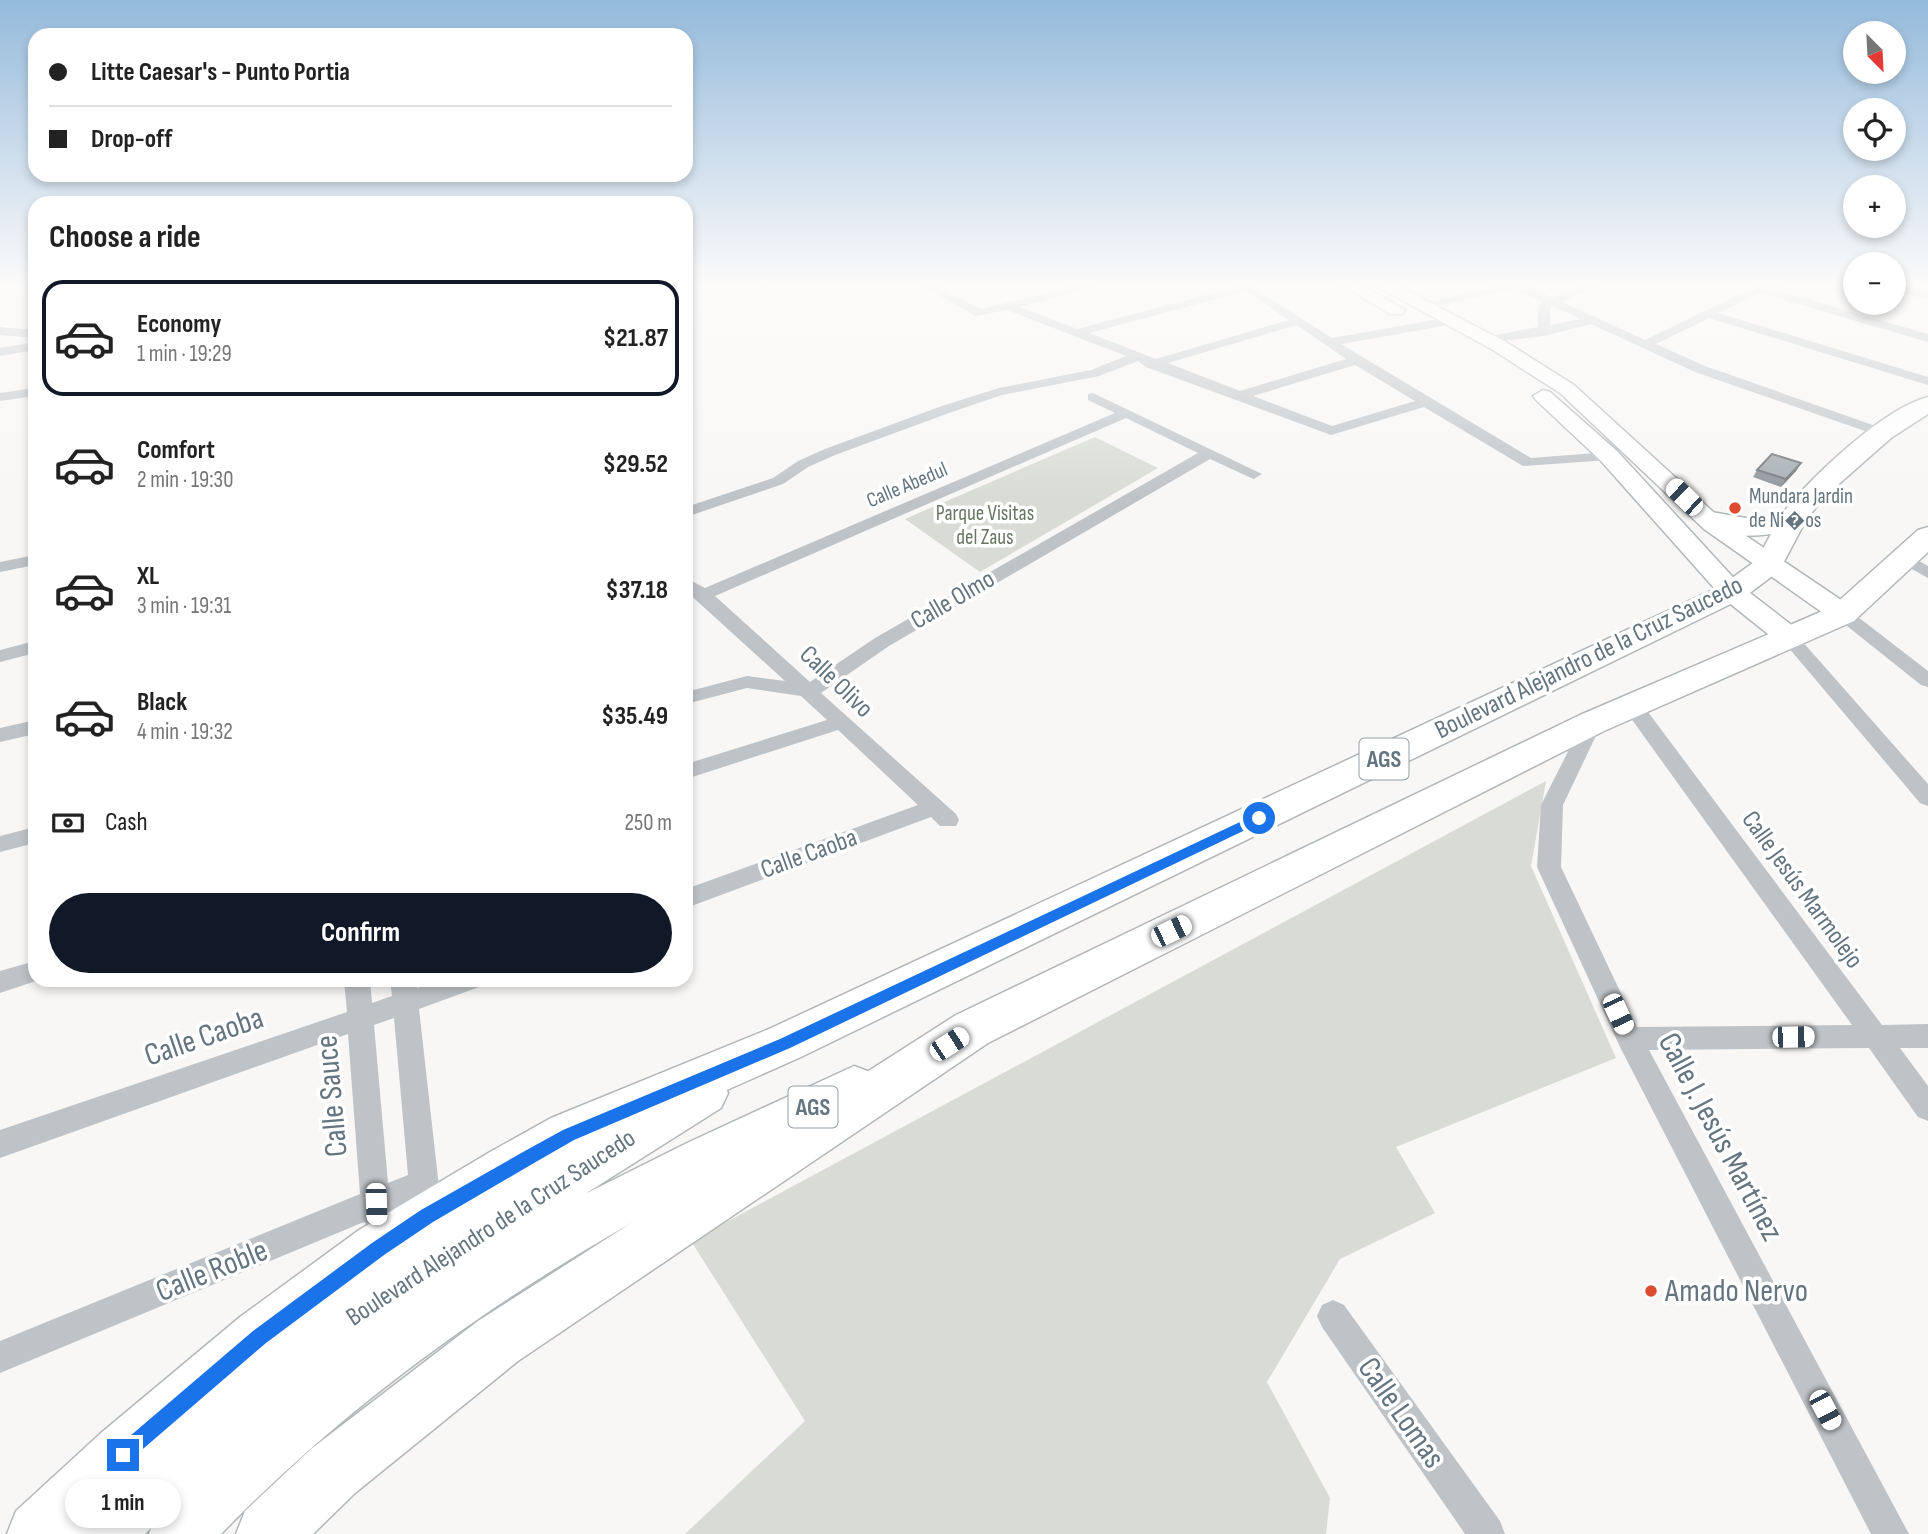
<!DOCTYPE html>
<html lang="en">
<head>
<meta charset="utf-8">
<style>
  :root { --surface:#fff; --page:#f2f2f2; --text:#222; --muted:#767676; --line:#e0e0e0; --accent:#111827 }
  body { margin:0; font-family:"Sofia Sans Condensed",sans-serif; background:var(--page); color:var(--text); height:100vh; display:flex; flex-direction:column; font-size:26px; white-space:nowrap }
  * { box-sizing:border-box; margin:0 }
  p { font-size:23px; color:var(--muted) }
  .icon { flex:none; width:38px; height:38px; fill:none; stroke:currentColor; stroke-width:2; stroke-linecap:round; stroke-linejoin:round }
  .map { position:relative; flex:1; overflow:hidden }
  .side { position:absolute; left:28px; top:196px; width:665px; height:791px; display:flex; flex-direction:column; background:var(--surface); border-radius:21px; box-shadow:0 4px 10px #0003 }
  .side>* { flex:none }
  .hud { position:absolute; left:28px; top:28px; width:665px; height:154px; border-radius:21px; box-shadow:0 4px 10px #0003; display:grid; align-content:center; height:154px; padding:0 21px; background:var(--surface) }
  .needle { width:46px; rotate:156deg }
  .fabs { position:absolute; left:1843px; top:21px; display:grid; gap:14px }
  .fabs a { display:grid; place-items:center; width:63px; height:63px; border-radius:50%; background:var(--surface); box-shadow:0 4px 10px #0003; font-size:35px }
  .end { position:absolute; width:32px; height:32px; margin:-16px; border:9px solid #1a73e8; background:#fff; box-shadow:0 0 0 4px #fff }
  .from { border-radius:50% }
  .bubble { position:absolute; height:49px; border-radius:24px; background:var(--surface); box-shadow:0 4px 10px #0003; font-size:23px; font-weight:700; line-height:49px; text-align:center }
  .car { position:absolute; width:21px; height:42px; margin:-21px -10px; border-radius:9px; box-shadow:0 0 5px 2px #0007; background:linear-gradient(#fff 24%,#345 0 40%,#fff 0 76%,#345 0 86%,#fff 0) }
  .hud b { display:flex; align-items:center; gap:24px; height:66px; font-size:26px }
  .hud b+b { border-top:2px solid var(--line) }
  .hud i { width:18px; height:18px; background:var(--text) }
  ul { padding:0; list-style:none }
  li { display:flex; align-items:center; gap:21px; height:116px; margin:0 14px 10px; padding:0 7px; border:4px solid transparent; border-radius:21px }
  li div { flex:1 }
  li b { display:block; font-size:26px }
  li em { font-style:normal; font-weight:700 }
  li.current { border-color:var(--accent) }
  li>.icon { width:63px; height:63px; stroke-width:1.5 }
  h2 { padding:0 21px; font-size:32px; line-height:84px }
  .pay { display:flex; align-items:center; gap:18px; height:77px; padding:0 21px; font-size:26px }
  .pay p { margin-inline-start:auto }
  .cta { display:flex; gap:14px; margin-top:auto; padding:14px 21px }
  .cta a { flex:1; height:80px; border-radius:42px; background:var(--accent); color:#fff; font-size:28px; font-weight:700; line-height:80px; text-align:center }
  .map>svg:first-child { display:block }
  .green { fill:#d8dcd4 }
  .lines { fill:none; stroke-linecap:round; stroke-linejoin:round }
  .secondary-casing { stroke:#b1b7bb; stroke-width:3 }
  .primary-casing { stroke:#b2b8bb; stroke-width:3 }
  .trunk-casing { stroke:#b2b7ba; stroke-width:3 }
  .minor { fill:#bec3c7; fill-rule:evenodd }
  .secondary { fill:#fff; fill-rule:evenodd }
  .primary { fill:#fff; fill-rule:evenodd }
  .trunk { fill:#fff; fill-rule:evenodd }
  .wall { fill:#8f969b }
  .shaded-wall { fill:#747a7e }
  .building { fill:#a6afb4; stroke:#747a7e; stroke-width:2 }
  .route { fill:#1a73e8 }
  .poi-dot { fill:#db4c31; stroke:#fff; stroke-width:2.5 }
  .labels { text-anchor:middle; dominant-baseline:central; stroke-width:7; stroke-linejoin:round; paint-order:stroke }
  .far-street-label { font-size:21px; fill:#64757f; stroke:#fff }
  .far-poi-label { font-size:21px; fill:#64757f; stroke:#fff; text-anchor:start }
  .far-park-label { font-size:21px; fill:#687763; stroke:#fff }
  .shield { fill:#fff; stroke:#929ea5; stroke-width:2 }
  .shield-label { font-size:24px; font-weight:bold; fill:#64757f }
  .street-label { font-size:26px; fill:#64757f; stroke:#fff }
  .near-street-label { font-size:32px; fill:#64757f; stroke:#fff }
  .near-poi-label { font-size:32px; fill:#64757f; stroke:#fff; text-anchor:start }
</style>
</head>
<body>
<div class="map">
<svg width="1928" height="1534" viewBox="0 0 1928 1534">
  <rect width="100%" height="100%" fill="#f8f7f5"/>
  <path class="green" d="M1095,437L1158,468L980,572L905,519Z
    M1546,781L1531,866L1616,1058L1396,1147L1435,1213L1340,1259L1267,1382L1330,1498L1326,1534H685L805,1421L691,1241Z"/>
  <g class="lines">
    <g class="secondary-casing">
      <path id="secondary" d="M1340,284H1360L1405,310L1402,314H1390Z
        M1373,284H1394L1506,342L1574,385L1721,519L1853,608L1856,614L1853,620H1833L1704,529L1560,393L1493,350Z
        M1543,390L1550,392L1617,451L1741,586L1798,630L1802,636L1798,642H1778L1723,598L1601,461L1536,400L1533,396Z"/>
    </g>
    <g class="primary-casing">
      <path id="primary" d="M854,1066L870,1072L877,1087L870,1102C804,1135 736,1166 671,1201C506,1291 352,1399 221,1534H149L151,1528L145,1534H73C86,1501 115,1479 141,1455C300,1299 499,1192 689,1078L705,1072L721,1078L728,1093L721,1108L585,1194L687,1143Z"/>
    </g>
    <g class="trunk-casing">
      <path id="trunk" d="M1928,397V414L1891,438L1824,497L1806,520L1779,571L1743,598L801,1057L587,1152L397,1268L280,1357L145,1477L85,1534H7L16,1511L101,1433L240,1317L359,1230L490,1152L551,1118L769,1029L1721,586L1757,560L1771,534C1751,537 1710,538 1697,520L1701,514L1711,512L1752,519L1783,513C1811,477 1884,408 1928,397Z
        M1928,527V552L1854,621L1604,731L988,1043L518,1361L355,1493L313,1534H236L245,1511L311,1449L478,1321L956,1015L1580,715L1832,607L1918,530Z"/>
    </g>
    <path class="minor" d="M918,284H932L981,309L1085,284H1103L1020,307L1077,329L1247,284L1332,338L1451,317L1455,318V324L1341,344L1531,458L1609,452L1616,456L1609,460L1523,466L1424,407L1331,435L1146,367L1138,361L1099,376L1002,395L949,413L835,455L808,467L783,484L686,517V507L773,478L798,461L825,449L939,407L999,388L1091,370L1126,356L1007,310L976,316ZM1246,291L1289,320L1156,359L1089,333ZM1297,325L1346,359L1240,391L1168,363ZM1355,365L1415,401L1332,426L1253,396Z
      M1505,284H1522L1553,298L1583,284H1597L1562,302L1645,340L1761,284H1774L1769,288L1928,334V342L1760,293L1718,313L1928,377V385L1709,318L1656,344L1705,366L1887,430V436L1882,437L1695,372L1591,324L1544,336L1484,343V337L1538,327V306L1543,302L1514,289L1423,309L1417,305ZM1553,306L1580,319L1550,325V308Z
      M1894,285L1928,293V300L1894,291Z
      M0,327L35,330V338L0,335Z
      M35,342V350L0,356V348Z
      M35,388V396L0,401V393Z
      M1093,393L1262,474L1254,479L1249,477L1210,459L889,646L821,693L956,814L959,820L956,826H940L931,817L686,908V889L918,805L838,730L686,779V764L827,720L801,696L747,688L686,704V692L747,676L785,681L686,591V578L705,588L1115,413L1088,400V394ZM1126,418L1198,453L875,638L810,682L715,596Z
      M1903,552L1928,566V578L1897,561L1895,557Z
      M35,555V565L0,572V562Z
      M1843,609L1849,610L1928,671V687L1921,685L1837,618L1834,614L1837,610Z
      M1788,630L1794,632L1928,784V806L1920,803L1782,640L1779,636L1782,632Z
      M35,641V653L0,662V650Z
      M1632,699L1639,700L1882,1025L1928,1024V1048H1900L1928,1086V1121L1918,1117L1869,1048L1649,1050L1909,1534H1871L1620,1047L1537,867L1541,805L1585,718H1599L1602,723L1563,805L1561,867L1637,1027L1852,1025L1625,710L1622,705Z
      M35,720V734L0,742V728Z
      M35,827V843L0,852V836Z
      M35,961V980H39L0,993V971Z
      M344,980H370L372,1003L392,996L390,980H416L417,988L439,980H483L479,987L419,1009L440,1196L435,1206L425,1211L415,1206L413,1202L391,1211L387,1226L376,1230L364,1222L0,1373V1341L360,1194L348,1034L0,1158V1130L347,1012ZM394,1018L408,1175L388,1183L374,1025Z
      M1333,1300L1344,1305L1500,1521L1505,1534H1465L1322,1327L1317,1316L1322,1305Z"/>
    <use href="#secondary" class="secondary"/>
    <use href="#primary" class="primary"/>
    <use href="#trunk" class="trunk"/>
  </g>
  <path class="wall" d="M1801,463L1796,471L1781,487L1753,477L1757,470Z"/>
  <path class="shaded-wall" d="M1801,463L1796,471L1781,487L1786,479Z"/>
  <path class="building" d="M1772,454L1801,463L1786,479L1757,470Z"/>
  <linearGradient id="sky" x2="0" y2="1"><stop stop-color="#94badb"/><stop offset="0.57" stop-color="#fcfbfa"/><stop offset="1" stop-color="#fcfbfa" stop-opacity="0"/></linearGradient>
  <rect width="1928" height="499" fill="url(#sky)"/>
  <path class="route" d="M1259,813L1264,815V821L790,1048L574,1140L534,1163L433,1222L384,1255L266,1343L129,1461L123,1464L116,1461L113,1455L116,1448L253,1331L372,1243L421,1210L523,1152L563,1130L780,1039Z"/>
  <g class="poi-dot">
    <circle cx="1735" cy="508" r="7"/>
    <circle cx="1651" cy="1291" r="7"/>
  </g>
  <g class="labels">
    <g class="far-street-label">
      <text transform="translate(907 485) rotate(-23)">Calle Abedul</text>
    </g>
    <g class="far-poi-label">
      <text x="1749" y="496">Mundara Jardin<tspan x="1749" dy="24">de Ni�os</tspan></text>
    </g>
    <g class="far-park-label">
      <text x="985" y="513">Parque Visitas<tspan x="985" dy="24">del Zaus</tspan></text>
    </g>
    <g class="shield">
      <rect x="1359.5" y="738.5" width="49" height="41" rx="5"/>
      <rect x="788.5" y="1086.5" width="49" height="41" rx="5"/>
    </g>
    <g class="shield-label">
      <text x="1384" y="759">AGS</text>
      <text x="813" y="1107">AGS</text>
    </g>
    <g class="street-label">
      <text transform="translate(953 600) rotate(-30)">Calle Olmo</text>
      <text transform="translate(1589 658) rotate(-26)">Boulevard Alejandro de la Cruz Saucedo</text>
      <text transform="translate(836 682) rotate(44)">Calle Olivo</text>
      <text transform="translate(809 854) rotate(-20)">Calle Caoba</text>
      <text transform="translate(1802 890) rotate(54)">Calle Jesús Marmolejo</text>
      <text transform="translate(491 1228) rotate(-33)">Boulevard Alejandro de la Cruz Saucedo</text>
    </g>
    <g class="near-street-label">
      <text transform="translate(204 1037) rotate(-19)">Calle Caoba</text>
      <text transform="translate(332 1096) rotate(-95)">Calle Sauce</text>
      <text transform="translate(1720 1137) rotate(62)">Calle J. Jesús Martínez</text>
      <text transform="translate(212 1271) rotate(-22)">Calle Roble</text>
      <text transform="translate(1401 1413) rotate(55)">Calle Lomas</text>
    </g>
    <g class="near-poi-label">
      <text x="1665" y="1291">Amado Nervo</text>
    </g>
  </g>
</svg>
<div class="fabs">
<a><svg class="needle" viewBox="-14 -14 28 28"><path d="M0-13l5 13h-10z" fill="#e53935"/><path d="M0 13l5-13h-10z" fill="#767676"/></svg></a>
<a><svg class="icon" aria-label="locate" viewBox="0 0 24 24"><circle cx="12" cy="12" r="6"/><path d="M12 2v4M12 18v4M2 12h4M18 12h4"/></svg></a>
<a>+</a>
<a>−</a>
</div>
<i class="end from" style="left:1259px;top:818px"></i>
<i class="end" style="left:123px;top:1455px"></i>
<div class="bubble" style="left:65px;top:1479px;width:116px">1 min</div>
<i class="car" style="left:1684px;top:497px;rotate:314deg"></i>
<i class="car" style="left:1171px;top:931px;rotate:64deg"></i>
<i class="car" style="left:1618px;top:1014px;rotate:155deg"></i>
<i class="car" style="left:1793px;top:1037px;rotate:89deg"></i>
<i class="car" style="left:949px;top:1044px;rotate:57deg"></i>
<i class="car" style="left:376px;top:1204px;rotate:178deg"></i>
<i class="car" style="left:1825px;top:1410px;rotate:152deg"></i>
<div class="hud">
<b><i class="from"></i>Litte Caesar's - Punto Portia</b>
<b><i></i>Drop-off</b>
</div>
<section class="side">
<h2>Choose a ride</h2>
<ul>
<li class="current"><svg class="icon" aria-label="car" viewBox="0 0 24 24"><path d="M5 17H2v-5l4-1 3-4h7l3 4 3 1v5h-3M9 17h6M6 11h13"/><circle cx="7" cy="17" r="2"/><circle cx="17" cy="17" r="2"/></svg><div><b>Economy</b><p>1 min · 19:29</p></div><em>$21.87</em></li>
<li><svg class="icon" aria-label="car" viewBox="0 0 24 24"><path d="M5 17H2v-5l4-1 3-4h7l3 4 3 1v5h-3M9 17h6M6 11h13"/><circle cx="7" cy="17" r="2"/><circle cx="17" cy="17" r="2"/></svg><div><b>Comfort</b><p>2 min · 19:30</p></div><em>$29.52</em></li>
<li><svg class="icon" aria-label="car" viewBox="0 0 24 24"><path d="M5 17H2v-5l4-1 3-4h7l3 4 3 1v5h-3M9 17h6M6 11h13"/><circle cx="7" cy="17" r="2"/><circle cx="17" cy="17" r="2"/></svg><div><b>XL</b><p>3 min · 19:31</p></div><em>$37.18</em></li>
<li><svg class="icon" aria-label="car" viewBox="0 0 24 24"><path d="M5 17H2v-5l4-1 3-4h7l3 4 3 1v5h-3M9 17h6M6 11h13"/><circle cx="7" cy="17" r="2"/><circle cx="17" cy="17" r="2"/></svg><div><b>Black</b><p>4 min · 19:32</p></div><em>$35.49</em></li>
</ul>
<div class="pay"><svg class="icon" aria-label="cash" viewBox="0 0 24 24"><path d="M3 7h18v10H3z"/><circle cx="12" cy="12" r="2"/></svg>Cash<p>250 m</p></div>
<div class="cta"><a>Confirm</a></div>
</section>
</div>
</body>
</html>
